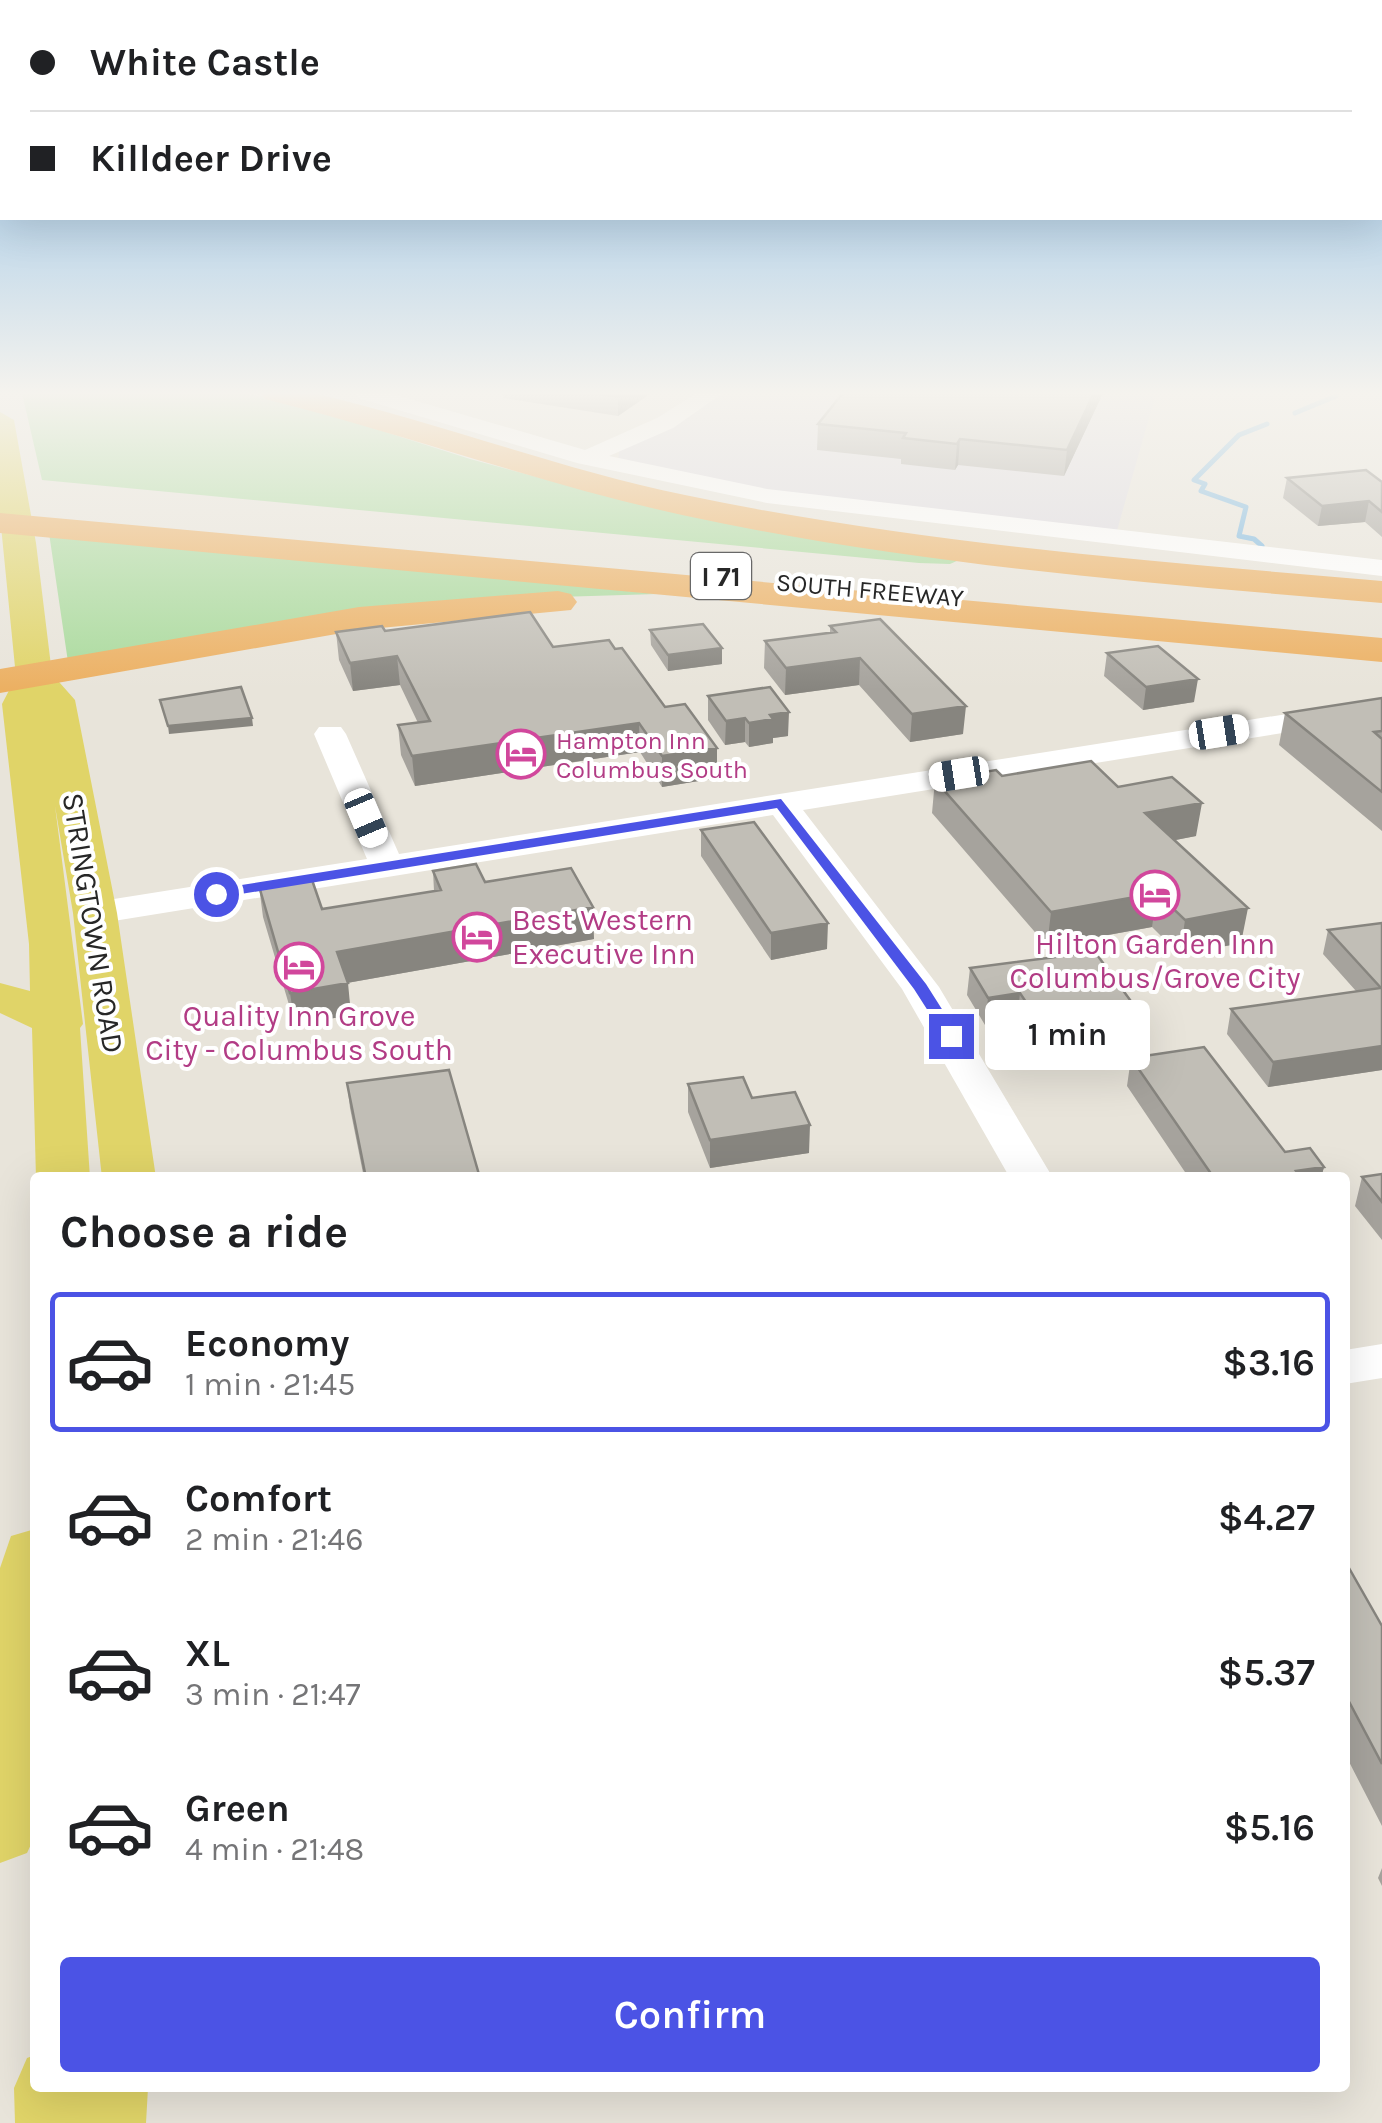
<!DOCTYPE html>
<html lang="en">
<head>
<meta charset="utf-8">
<style>
  :root { --surface:#fff; --page:#f2f2f2; --text:#202124; --muted:#757577; --line:#e0e0e0; --accent:#4b53e5 }
  body { margin:0; font-family:Karla,sans-serif; background:var(--page); color:var(--text); height:100vh; display:flex; flex-direction:column; font-size:38px; white-space:nowrap }
  * { box-sizing:border-box; margin:0 }
  p { font-size:32px; color:var(--muted) }
  .icon { flex:none; width:55px; height:55px; fill:none; stroke:currentColor; stroke-width:2; stroke-linecap:round; stroke-linejoin:round }
  .map { position:relative; flex:1; overflow:hidden }
  .side { position:absolute; left:30px; top:1172px; width:1320px; height:920px; display:flex; flex-direction:column; background:var(--surface); border-radius:10px; box-shadow:0 10px 40px #0002 }
  .side>* { flex:none }
  .top-card { position:absolute; left:0px; top:0px; width:1382px; height:220px; box-shadow:0 10px 40px #0002; display:grid; align-content:center; height:220px; padding:0 30px; background:var(--surface) }
  .end { position:absolute; width:45px; height:45px; margin:-22px; border:12px solid #4b53e5; background:#fff; box-shadow:0 0 0 5px #fff }
  .from { border-radius:50% }
  .bubble { position:absolute; height:70px; border-radius:10px; background:var(--surface); box-shadow:0 10px 40px #0002; font-size:32px; font-weight:600; line-height:70px; text-align:center }
  .car { position:absolute; width:30px; height:60px; margin:-30px -15px; border-radius:12px; box-shadow:0 0 8px 2px #0007; background:linear-gradient(#fff 24%,#345 0 40%,#fff 0 76%,#345 0 86%,#fff 0) }
  .top-card b { display:flex; align-items:center; gap:35px; height:95px; font-size:38px }
  .top-card b+b { border-top:2px solid var(--line) }
  .top-card i { width:25px; height:25px; background:var(--text) }
  ul { padding:0; list-style:none }
  li { display:flex; align-items:center; gap:30px; height:140px; margin:0 20px 15px; padding:0 10px; border:5px solid transparent; border-radius:10px }
  li div { flex:1 }
  li b { display:block; font-size:38px }
  li em { font-style:normal; font-weight:600 }
  li.active { border-color:var(--accent) }
  li>.icon { width:90px; height:90px; stroke-width:1.5 }
  h2 { padding:0 30px; font-size:45px; line-height:120px }
  .action { display:flex; gap:20px; margin-top:auto; padding:20px 30px }
  .action a { flex:1; height:115px; border-radius:10px; background:var(--accent); color:#fff; font-size:40px; font-weight:600; line-height:115px; text-align:center }
  .map>svg:first-child { display:block }
  .industrial { fill:#dddae1 }
  .green { fill:#a9da9c }
  .lines { fill:none; stroke-linecap:round; stroke-linejoin:round }
  .stream { stroke:#78b6e0; stroke-width:5 }
  .minor { fill:#fff; fill-rule:evenodd }
  .major { fill:#e0d468; fill-rule:evenodd }
  .highway { fill:#ecb062; fill-rule:evenodd }
  .wall { fill:#a6a39d }
  .shaded-wall { fill:#87857f }
  .building { fill:#c1beb6; stroke:#87857f; stroke-width:2.5 }
  .route { fill:#4b53e5 }
  .labels { text-anchor:middle; dominant-baseline:central; stroke-width:8; stroke-linejoin:round; paint-order:stroke }
  .far-street-label { font-size:25px; fill:#272727; stroke:#fff }
  .far-hotel-label { font-size:25px; fill:#b23c85; stroke:#fff; text-anchor:start }
  .shield { fill:#fff; stroke:#686868; stroke-width:2.5 }
  .shield-label { font-size:28px; font-weight:bold; fill:#272727 }
  .hotel-label { font-size:30px; fill:#b23c85; stroke:#fff }
  .street-label { font-size:30px; fill:#272727; stroke:#fff }
</style>
</head>
<body>
<div class="map">
<svg width="1382" height="2123" viewBox="0 0 1382 2123">
  <rect width="100%" height="100%" fill="#e8e4da"/>
  <path class="industrial" d="M713,393H1156L1116,534L840,503L691,479L618,460L620,447Z"/>
  <path class="green" d="M22,393H239L279,398L470,459L650,507L959,560L950,564L919,563L42,480Z
    M49,533L657,594L489,599L68,662Z"/>
  <g class="lines">
    <path class="stream" d="M1295,413L1336,396L1335,393
      M1262,546L1254,539L1239,536L1246,507L1201,491L1205,484L1194,480L1239,435L1267,424"/>
    <path class="minor" d="M355,393H389L585,450L657,418L697,393H723L673,428L609,456L767,489L1382,560V576L767,503L577,463L358,398Z
      M1382,699V717L803,810L939,987L1053,1178H1010L902,989L773,815L95,924L82,921L77,913L82,905L95,902L367,859L314,734L319,727H341L346,734L399,854Z
      M1382,1344V1378L1345,1384V1350Z"/>
    <path class="major" d="M0,412L14,420L36,543L52,674L75,700L117,913L156,1178H102L73,913L55,806L83,1024L80,1028L90,1178H36L32,1028L0,1013V983L30,991L29,944L2,704L16,677L0,516Z
      M35,1529V1836L27,1853L0,1863V1568L11,1536Z
      M35,2055V2088H148L146,2123H15L14,2088L27,2058Z"/>
    <path class="highway" d="M261,393H313C438,422 559,469 685,495C914,543 1149,561 1382,581V603C1148,583 912,565 682,515C541,484 405,434 265,399Z
      M0,513L1382,638V662L0,533Z
      M558,591L571,594L577,602L571,610L359,630L0,693V669L359,607Z"/>
  </g>
  <path class="wall" d="M503,393H647V396L618,416L503,398Z
    M1103,393L1064,476L958,465L955,470L901,464V459L817,450L818,424Z
    M1287,478L1382,482V537L1365,522L1318,526L1283,498Z
    M830,626L963,734L910,742L859,685L785,695L764,668L765,641L830,633Z
    M650,630L722,664L668,671L651,645Z
    M385,631L553,647L717,778L662,787L640,752L415,786L401,755L398,725L418,723L400,685L353,691L339,660L336,632Z
    M1107,653L1194,702L1143,710L1104,676Z
    M708,696L788,736L773,738V743L749,747L745,742L725,745L708,720Z
    M1382,698V831L1279,745L1285,713Z
    M1002,776L1118,787L1196,836L1175,840L1241,943L1180,955L1152,927L1047,946L932,813L935,780Z
    M701,830L827,949L771,960L701,856Z
    M433,871L485,882L594,939L347,983L351,1015L295,1025L263,917L259,886L322,909L434,891Z
    M1382,923V1070L1268,1087L1227,1034L1231,1009L1356,991L1323,954L1328,930Z
    M970,968L1133,1004L1128,1031L1032,1045L1017,1021L985,1025L967,995Z
    M1131,1058L1285,1152L1324,1167L1321,1178H1189L1127,1086Z
    M347,1083L480,1178H364L350,1108Z
    M688,1084L752,1098L809,1153L710,1168L688,1112Z
    M1382,1174V1240L1355,1206L1362,1177Z
    M1345,1561L1382,1626V1826L1345,1754Z
    M1382,1868V1886L1378,1878Z"/>
  <path class="shaded-wall" d="M624,393H647V396L618,416V397Z
    M1094,393H1103L1064,476L1067,450Z
    M960,439L958,465L955,470L957,444Z
    M1369,501L1365,522L1318,526L1322,506Z
    M722,648V664L668,671V655Z
    M397,656L400,685L353,691L350,663Z
    M860,658L859,685L785,695L786,668Z
    M1198,679L1194,702L1143,710L1146,687Z
    M966,706L963,734L910,742L912,714Z
    M789,712L788,736L773,738V743L749,747V723L770,715Z
    M252,718L253,726L169,734L168,726Z
    M745,718V742L725,745L726,721Z
    M639,723L640,752L415,786L412,756Z
    M717,748V778L662,787V756Z
    M1202,803L1196,836L1140,847L1145,813Z
    M1157,893L1152,927L1047,946L1051,912Z
    M593,907L594,939L341,984L337,952Z
    M1248,908L1241,943L1180,955L1185,920Z
    M828,923L827,949L771,960V933Z
    M348,983L351,1015L295,1025L290,993Z
    M1020,993L1017,1021L985,1025L988,998Z
    M1133,1004L1128,1031L1032,1045L1036,1017Z
    M1382,1046V1070L1268,1087L1273,1062Z
    M810,1125L809,1153L710,1168V1140Z
    M1324,1167L1321,1178H1295L1296,1171Z"/>
  <path class="building" d="M590,393H624L618,397Z
    M843,393H1094L1067,450L960,439L957,444L903,438L906,433L818,424Z
    M1366,470L1382,482V512L1369,501L1322,506L1287,478Z
    M530,612L553,647L609,640L615,649L622,648L665,707L685,704L717,748L662,756L639,723L412,756L398,725L430,721L397,656L350,663L336,632L382,626L385,631Z
    M880,619L966,706L912,714L860,658L786,668L765,641L836,632L830,626Z
    M703,624L722,648L668,655L650,630Z
    M1158,646L1198,679L1146,687L1107,653Z
    M241,687L252,718L168,726L160,700Z
    M770,687L789,712L770,715L773,719L749,723L745,718L726,721L708,696Z
    M1382,698V731L1374,732L1382,739V792L1285,713Z
    M1091,761L1118,787L1172,777L1202,803L1145,813L1248,908L1185,920L1157,893L1051,912L935,780L996,770L1002,776Z
    M754,822L828,923L771,933L701,830Z
    M476,864L485,882L571,868L593,907L337,952L348,983L290,993L259,886L311,877L322,909L441,890L433,871Z
    M1382,923V1046L1273,1062L1231,1009L1381,988L1328,930Z
    M1095,952L1133,1004L1036,1017L1020,993L988,998L970,968Z
    M1204,1047L1285,1152L1310,1148L1324,1167L1296,1171L1301,1178H1214L1131,1058Z
    M449,1070L480,1178H366L347,1083Z
    M743,1077L752,1098L795,1092L810,1125L710,1140L688,1084Z
    M1382,1174V1202L1362,1177Z
    M1345,1561L1382,1626V1764L1345,1694Z"/>
  <linearGradient id="sky" x2="0" y2="1"><stop stop-color="#7bb5e5"/><stop offset="0.57" stop-color="#f5f3ee"/><stop offset="1" stop-color="#f5f3ee" stop-opacity="0"/></linearGradient>
  <rect width="1382" height="690" fill="url(#sky)"/>
  <path class="route" d="M781,799L926,984L959,1036L957,1039H946L914,989L777,808L216,898L209,894L216,889Z"/>
  <defs>
    <g id="hotel-ring" transform="scale(2.5)"><circle r="9.5" fill="#fff" stroke="#d1479c" stroke-width="1.5"/><path d="M-6-4.5h1.5V1H6V5H4.5V3h-9V5H-6ZM-4 0a1.8 1.8 0 1 1 3.6 0ZM.5 0V-2.5h3Q6-2.5 6 0Z" fill="#d1479c"/></g>
  </defs>
  <g fill-rule="evenodd">
    <use href="#hotel-ring" x="521" y="754"/>
    <use href="#hotel-ring" x="1155" y="895"/>
    <use href="#hotel-ring" x="477" y="937"/>
    <use href="#hotel-ring" x="299" y="967"/>
  </g>
  <g class="labels">
    <g class="far-street-label">
      <text transform="translate(870 590) rotate(5)">SOUTH FREEWAY</text>
    </g>
    <g class="far-hotel-label">
      <text x="556" y="740">Hampton Inn<tspan x="556" dy="29">Columbus South</tspan></text>
    </g>
    <rect class="shield" x="691" y="553" width="60" height="46" rx="8"/>
    <g class="shield-label">
      <text x="721" y="576">I 71</text>
    </g>
    <g class="hotel-label">
      <text x="512" y="920" text-anchor="start">Best Western<tspan x="512" dy="34">Executive Inn</tspan></text>
      <text x="1155" y="944">Hilton Garden Inn<tspan x="1155" dy="34">Columbus/Grove City</tspan></text>
      <text x="299" y="1016">Quality Inn Grove<tspan x="299" dy="34">City - Columbus South</tspan></text>
    </g>
    <g class="street-label">
      <text transform="translate(93 923) rotate(81)">STRINGTOWN ROAD</text>
    </g>
  </g>
</svg>
<i class="end from" style="left:216px;top:894px"></i>
<i class="end" style="left:951px;top:1036px"></i>
<div class="bubble" style="left:985px;top:1000px;width:165px">1 min</div>
<i class="car" style="left:1219px;top:732px;rotate:81deg"></i>
<i class="car" style="left:959px;top:774px;rotate:261deg"></i>
<i class="car" style="left:366px;top:818px;rotate:157deg"></i>
<div class="top-card">
<b><i class="from"></i>White Castle</b>
<b><i></i>Killdeer Drive</b>
</div>
<section class="side">
<h2>Choose a ride</h2>
<ul>
<li class="active"><svg class="icon" aria-label="car" viewBox="0 0 24 24"><path d="M5 17H2v-5l4-1 3-4h7l3 4 3 1v5h-3M9 17h6M6 11h13"/><circle cx="7" cy="17" r="2"/><circle cx="17" cy="17" r="2"/></svg><div><b>Economy</b><p>1 min · 21:45</p></div><em>$3.16</em></li>
<li><svg class="icon" aria-label="car" viewBox="0 0 24 24"><path d="M5 17H2v-5l4-1 3-4h7l3 4 3 1v5h-3M9 17h6M6 11h13"/><circle cx="7" cy="17" r="2"/><circle cx="17" cy="17" r="2"/></svg><div><b>Comfort</b><p>2 min · 21:46</p></div><em>$4.27</em></li>
<li><svg class="icon" aria-label="car" viewBox="0 0 24 24"><path d="M5 17H2v-5l4-1 3-4h7l3 4 3 1v5h-3M9 17h6M6 11h13"/><circle cx="7" cy="17" r="2"/><circle cx="17" cy="17" r="2"/></svg><div><b>XL</b><p>3 min · 21:47</p></div><em>$5.37</em></li>
<li><svg class="icon" aria-label="car" viewBox="0 0 24 24"><path d="M5 17H2v-5l4-1 3-4h7l3 4 3 1v5h-3M9 17h6M6 11h13"/><circle cx="7" cy="17" r="2"/><circle cx="17" cy="17" r="2"/></svg><div><b>Green</b><p>4 min · 21:48</p></div><em>$5.16</em></li>
</ul>
<div class="action"><a>Confirm</a></div>
</section>
</div>
</body>
</html>
